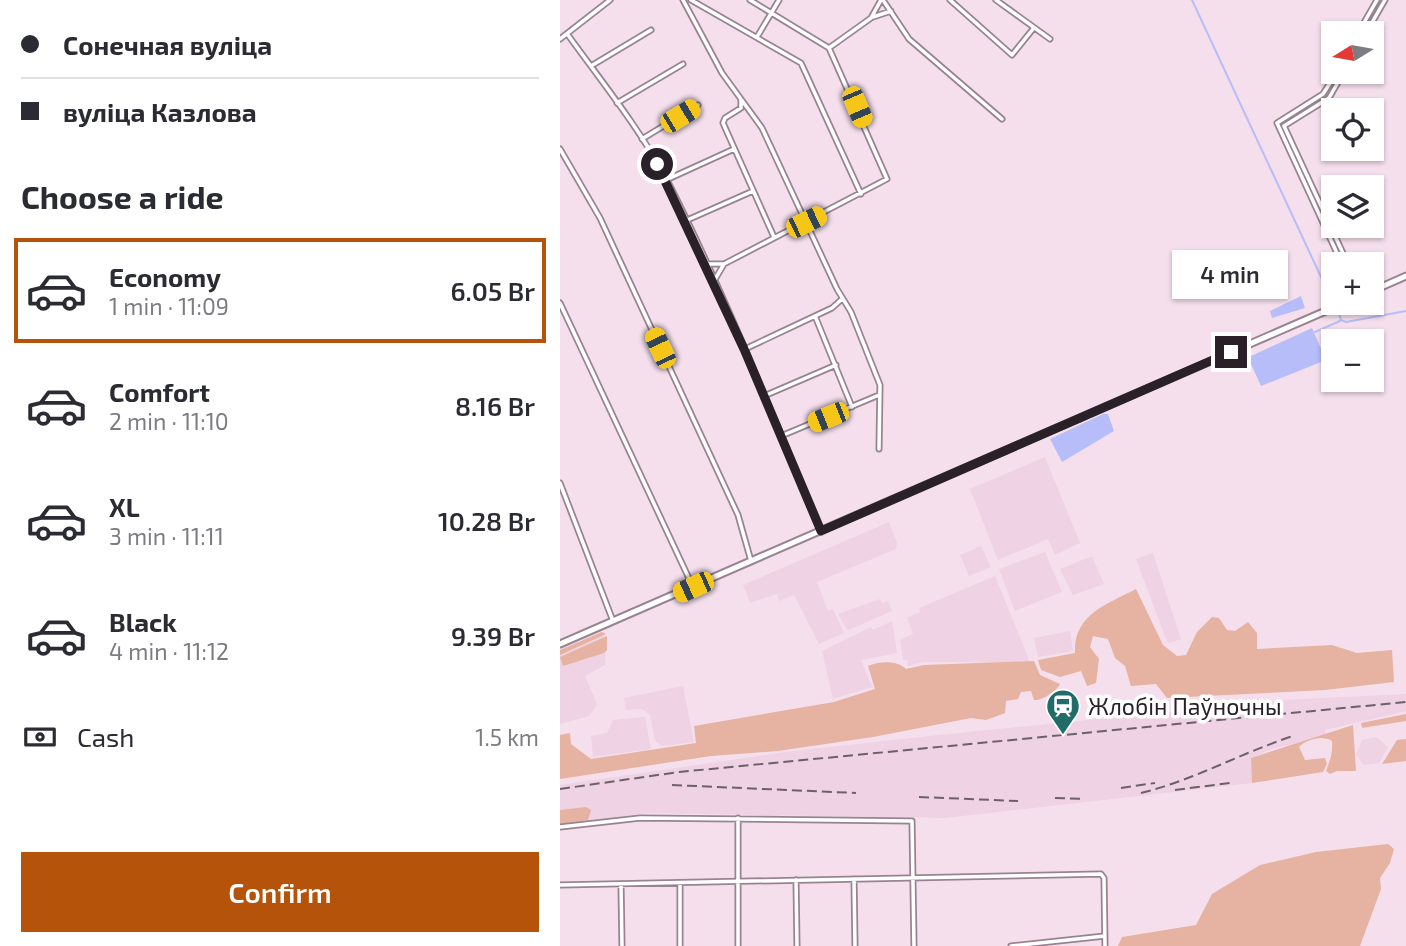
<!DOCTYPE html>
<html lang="en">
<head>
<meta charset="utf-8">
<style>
  :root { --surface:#fff; --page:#f2f2f3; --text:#2b2b33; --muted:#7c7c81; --line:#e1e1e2; --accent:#b45309 }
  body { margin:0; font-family:"Exo 2",sans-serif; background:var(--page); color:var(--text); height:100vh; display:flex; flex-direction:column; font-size:26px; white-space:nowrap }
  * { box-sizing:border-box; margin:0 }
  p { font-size:23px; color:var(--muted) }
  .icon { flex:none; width:38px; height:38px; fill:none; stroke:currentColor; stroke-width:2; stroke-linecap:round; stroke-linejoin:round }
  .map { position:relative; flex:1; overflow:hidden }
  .side { display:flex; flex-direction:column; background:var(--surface); width:560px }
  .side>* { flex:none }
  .hud { display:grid; align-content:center; height:154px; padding:0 21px; background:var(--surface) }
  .needle { width:46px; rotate:259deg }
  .controls { position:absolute; left:761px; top:21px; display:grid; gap:14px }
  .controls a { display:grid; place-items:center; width:63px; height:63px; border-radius:0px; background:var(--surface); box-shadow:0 2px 5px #0004; font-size:35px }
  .end { position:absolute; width:32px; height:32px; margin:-16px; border:9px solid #292127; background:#fff; box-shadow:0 0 0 4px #fff }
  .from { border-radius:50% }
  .bubble { position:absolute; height:49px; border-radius:0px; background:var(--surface); box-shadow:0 2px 5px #0004; font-size:23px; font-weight:600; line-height:49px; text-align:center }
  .car { position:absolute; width:21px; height:42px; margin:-21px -10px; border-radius:9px; box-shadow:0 0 5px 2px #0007; background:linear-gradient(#f5c518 24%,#345 0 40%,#f5c518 0 76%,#345 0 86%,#f5c518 0) }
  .hud b { display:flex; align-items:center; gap:24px; height:66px; font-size:26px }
  .hud b+b { border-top:2px solid var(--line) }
  .hud i { width:18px; height:18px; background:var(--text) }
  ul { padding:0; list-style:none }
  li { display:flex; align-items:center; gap:21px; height:105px; margin:0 14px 10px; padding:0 7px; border:4px solid transparent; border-radius:0px }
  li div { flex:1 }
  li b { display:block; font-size:26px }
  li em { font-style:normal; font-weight:600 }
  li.active { border-color:var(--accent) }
  li>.icon { width:63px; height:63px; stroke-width:1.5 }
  h2 { padding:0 21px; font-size:32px; line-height:84px }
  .pay { display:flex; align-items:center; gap:18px; height:77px; padding:0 21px; font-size:26px }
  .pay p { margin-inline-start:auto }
  .button { display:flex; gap:14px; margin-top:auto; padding:14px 21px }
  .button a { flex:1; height:80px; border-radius:0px; background:var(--accent); color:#fff; font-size:28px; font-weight:600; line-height:80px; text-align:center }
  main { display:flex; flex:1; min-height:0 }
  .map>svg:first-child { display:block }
  .built { fill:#efd2e4 }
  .green { fill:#e6b2a1 }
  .water { fill:#b7bdf9 }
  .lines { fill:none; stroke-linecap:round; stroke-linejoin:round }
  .stream { stroke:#b7bdf9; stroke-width:2 }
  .minor-casing { stroke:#988491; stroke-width:7 }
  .secondary-casing { stroke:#988491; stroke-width:9 }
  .minor { stroke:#fff; stroke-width:3.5 }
  .secondary { stroke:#fff; stroke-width:5 }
  .rail { stroke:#6d6169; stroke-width:2; stroke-dasharray:10 5; stroke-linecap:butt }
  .route { stroke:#292127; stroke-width:9 }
  .labels { text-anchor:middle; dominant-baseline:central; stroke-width:7; stroke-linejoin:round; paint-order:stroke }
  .poi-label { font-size:23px; fill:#292127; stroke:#fff; text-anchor:start }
</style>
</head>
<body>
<main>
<section class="side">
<div class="hud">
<b><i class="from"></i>Сонечная вуліца</b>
<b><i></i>вуліца Казлова</b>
</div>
<h2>Choose a ride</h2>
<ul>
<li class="active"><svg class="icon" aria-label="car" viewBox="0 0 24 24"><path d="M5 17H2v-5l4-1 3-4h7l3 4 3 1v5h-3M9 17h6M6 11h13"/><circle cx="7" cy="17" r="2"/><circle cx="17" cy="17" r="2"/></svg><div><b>Economy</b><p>1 min · 11:09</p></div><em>6.05 Br</em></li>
<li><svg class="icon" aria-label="car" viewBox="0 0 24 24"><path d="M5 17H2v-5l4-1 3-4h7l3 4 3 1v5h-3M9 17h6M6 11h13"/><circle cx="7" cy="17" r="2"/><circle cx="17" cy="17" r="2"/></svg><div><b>Comfort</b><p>2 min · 11:10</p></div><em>8.16 Br</em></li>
<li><svg class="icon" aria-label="car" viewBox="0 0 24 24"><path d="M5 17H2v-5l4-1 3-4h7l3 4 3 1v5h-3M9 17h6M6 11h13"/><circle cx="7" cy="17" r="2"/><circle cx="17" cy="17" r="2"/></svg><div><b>XL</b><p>3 min · 11:11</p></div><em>10.28 Br</em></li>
<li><svg class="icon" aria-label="car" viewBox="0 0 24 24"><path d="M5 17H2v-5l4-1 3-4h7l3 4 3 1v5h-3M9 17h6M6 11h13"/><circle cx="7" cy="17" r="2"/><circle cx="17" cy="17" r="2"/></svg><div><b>Black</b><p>4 min · 11:12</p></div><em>9.39 Br</em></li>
</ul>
<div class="pay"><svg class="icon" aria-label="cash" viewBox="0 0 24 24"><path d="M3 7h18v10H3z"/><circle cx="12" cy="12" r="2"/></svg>Cash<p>1.5 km</p></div>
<div class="button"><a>Confirm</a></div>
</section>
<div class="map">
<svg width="846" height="946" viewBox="0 0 846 946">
  <rect width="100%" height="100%" fill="#f5dfed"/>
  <path class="built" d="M485,457L520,543L495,555L488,539L438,560L410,489Z
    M329,522L337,543L336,549L257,582L268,611L273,609L284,633L259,644L234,595L219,601L217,594L190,603L183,585Z
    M421,546L431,567L409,576L400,555Z
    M485,552L502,592L455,611L439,569Z
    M593,553L621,639L610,643L607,642L576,559Z
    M532,556L544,584L513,595L500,569Z
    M435,576L470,662H363L348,666L347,660H343L340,640L353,634L347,618L360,612L359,608Z
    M320,599L322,603L328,601L332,611L289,630L286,628L278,614Z
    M332,621L337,653L301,660L312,687L273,699L262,651L311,627L313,630Z
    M510,631L513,651L478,657L474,638Z
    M41,632L46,639L45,665L25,676L37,704L29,716L0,724V650Z
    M123,686L134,742L102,746L95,741L90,715L82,709L66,710L64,698Z
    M846,694V711L765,730V737L711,749L692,758V783L385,818L86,813L0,826V785L232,751L379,735L724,700Z
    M85,717L91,749L33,757L31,736L47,733L53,720Z
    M816,737L828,747L819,763L804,765L796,755L802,740Z"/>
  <path class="green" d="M576,589L603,645L617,656L626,655L637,632L652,617L659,618L667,630L675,631L688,622L697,633V649L772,645L797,653L832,650L834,682L765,690L607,698L596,684L571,686L565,666L555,658L548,639L533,636L530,647L539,659L536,683L527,686L521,671L500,677L481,670L478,660L515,653C513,615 547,604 576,589Z
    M42,632L46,634L0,655V650Z
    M47,636V650L44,653L3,666L0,657Z
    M474,661L480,675L500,684C497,691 481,701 474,700L471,691L461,692L458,699L446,701L445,713L426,720L411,718L313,737L218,751L151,756L0,779V735L10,733L11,744L31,759L136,743L134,726L274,702L315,689L308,666C319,661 337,660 346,669L364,665Z
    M846,714V721L802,728L801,723Z
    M793,725L796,771H777L770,774L766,771C770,760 773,754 772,741C762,735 747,739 739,747L745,760L765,758L767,764L763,772L692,783L691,758Z
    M846,739V761L822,764L837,740Z
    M26,807L31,810L28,820L0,824V810Z
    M828,844L834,849L830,863L820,878L821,889L800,946H558L562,937L636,925L652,894L700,865L756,852Z"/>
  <path class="water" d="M741,296L745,308L712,318L710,311Z
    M752,328L766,360L701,386L690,362L691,356Z
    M543,414H548L554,431L502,462L490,439Z"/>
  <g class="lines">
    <path class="stream" d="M632,0L768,292
      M778,311L781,320L786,322L846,311
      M755,332L780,321"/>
    <g class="minor-casing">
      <path id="minor" d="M123,0L162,73L202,128L277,289L291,312L320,385L319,449
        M131,0L241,63L301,194
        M323,0L349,39L442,119
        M390,0L452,55L473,29
        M436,0L490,39
        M313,17L331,11
        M798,33L817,0
        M806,33L825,0
        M8,35C42,82 80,129 107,180C165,294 212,414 261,531
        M197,37L219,0
        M0,39L50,0
        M269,48L311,18L321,0
        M31,66L91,30
        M777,72L763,94L717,123L782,264
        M784,72L769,98L724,126L788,264
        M181,100V108L165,118L163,123L214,237
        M57,103L123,64
        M82,139L138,105
        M0,149L40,218L178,515L191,561
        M106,180L174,149
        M125,221L193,191
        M145,264H164L327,179L269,48L190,0
        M154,281L164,264
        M0,303L133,587
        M255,316L292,407
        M185,349L272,308L282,299
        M204,396L276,365
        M221,436L319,395
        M0,483L53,621
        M178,818V946
        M0,827L80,818L352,821L354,946
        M294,879L295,946
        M236,880L237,946
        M120,883V946
        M61,884L62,946
        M0,885L541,874L544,878L545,946
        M451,946L545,936"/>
    </g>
    <g class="secondary-casing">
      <path id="secondary" d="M812,291L846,276
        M0,644L784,303"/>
    </g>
    <use href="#minor" class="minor"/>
    <use href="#secondary" class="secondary"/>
    <path class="rail" d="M112,785L296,793
      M561,788L595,783
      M0,789L119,772L846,702
      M615,790L670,783
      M581,793C634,780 681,753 733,736
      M359,797L458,801
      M495,798L525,799"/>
  </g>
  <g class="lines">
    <path class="route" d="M97,164L184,349L261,531L671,352"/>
  </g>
  <defs>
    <g id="station-pin" transform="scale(1.75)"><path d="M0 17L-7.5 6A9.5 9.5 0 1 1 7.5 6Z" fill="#216c68" stroke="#fff"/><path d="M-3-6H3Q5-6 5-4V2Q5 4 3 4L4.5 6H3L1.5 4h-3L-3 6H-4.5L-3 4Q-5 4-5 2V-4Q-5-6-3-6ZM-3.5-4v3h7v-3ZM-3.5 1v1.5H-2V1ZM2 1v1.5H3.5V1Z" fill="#fff"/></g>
  </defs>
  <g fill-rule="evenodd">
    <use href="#station-pin" x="503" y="706"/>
  </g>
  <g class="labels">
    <g class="poi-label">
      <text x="528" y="706">Жлобін Паўночны</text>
    </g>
  </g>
</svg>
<div class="controls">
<a><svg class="needle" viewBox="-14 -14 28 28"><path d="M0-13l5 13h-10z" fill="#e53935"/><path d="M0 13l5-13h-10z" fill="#7c7c81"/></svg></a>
<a><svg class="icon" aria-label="locate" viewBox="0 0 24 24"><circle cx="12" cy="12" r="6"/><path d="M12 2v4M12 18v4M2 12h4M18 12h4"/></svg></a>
<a><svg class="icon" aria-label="layers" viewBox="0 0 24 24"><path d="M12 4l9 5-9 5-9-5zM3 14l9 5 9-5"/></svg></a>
<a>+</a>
<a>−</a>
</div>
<i class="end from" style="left:97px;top:164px"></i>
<i class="end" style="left:671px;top:352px"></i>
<div class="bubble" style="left:612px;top:250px;width:116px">4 min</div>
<i class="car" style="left:297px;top:107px;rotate:157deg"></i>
<i class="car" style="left:120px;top:116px;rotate:59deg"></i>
<i class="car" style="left:246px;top:222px;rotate:64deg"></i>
<i class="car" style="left:100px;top:348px;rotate:335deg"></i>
<i class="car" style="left:268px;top:417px;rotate:248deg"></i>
<i class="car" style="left:133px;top:587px;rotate:246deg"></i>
</div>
</main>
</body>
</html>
